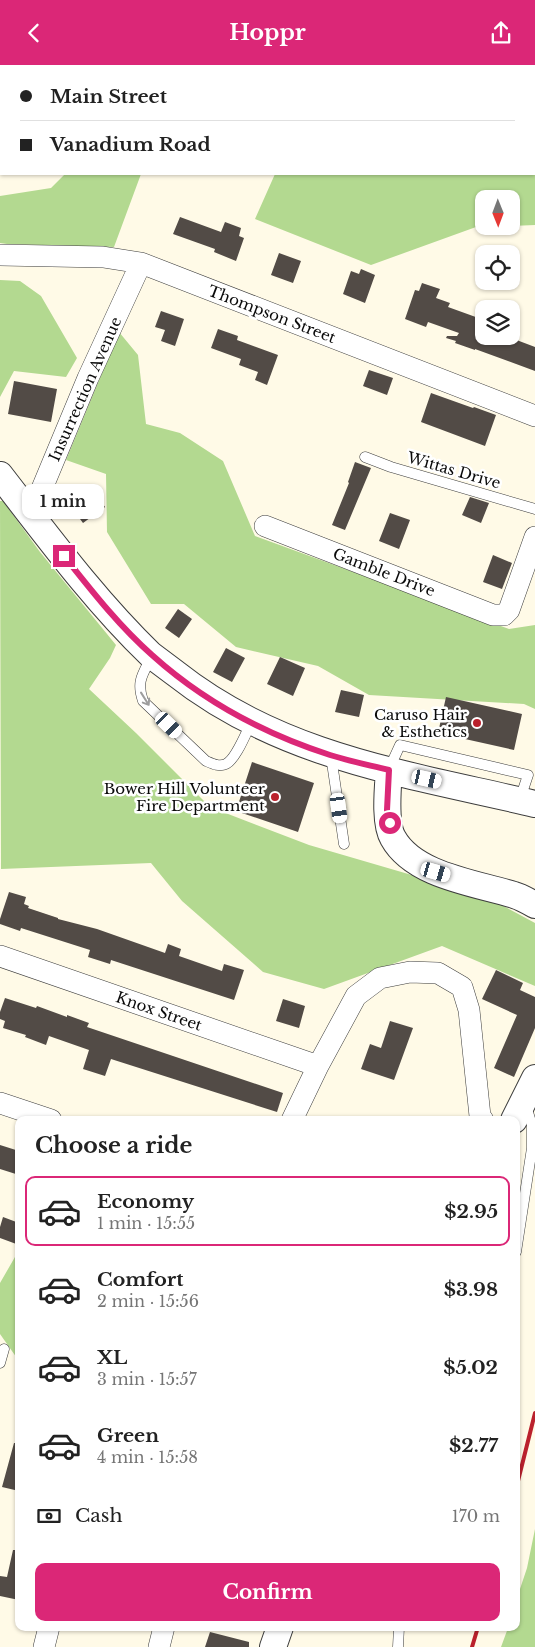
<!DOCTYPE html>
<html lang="en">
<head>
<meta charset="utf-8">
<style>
  :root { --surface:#fff; --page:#f6f6f6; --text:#222; --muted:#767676; --line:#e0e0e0; --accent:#db2777 }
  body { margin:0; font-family:"Libre Baskerville",serif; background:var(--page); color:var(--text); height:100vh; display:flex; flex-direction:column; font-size:19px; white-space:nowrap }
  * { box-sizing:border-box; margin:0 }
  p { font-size:16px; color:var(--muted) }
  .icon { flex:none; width:28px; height:28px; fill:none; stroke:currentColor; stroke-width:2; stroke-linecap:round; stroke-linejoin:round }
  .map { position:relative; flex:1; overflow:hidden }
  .sheet { position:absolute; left:15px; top:1051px; width:505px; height:515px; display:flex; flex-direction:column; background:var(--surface); border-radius:10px; box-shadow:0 1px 4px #0004 }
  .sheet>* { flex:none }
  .banner { position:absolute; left:0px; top:0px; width:535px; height:110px; box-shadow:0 1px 4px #0004; display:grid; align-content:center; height:110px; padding:0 20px; background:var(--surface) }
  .needle { width:32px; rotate:179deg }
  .tools { position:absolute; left:475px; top:125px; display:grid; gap:10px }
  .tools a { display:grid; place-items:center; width:45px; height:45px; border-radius:10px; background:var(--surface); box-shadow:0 1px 4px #0004; font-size:25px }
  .end { position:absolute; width:22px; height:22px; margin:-11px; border:6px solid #db2777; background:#fff; box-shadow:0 0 0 2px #fff }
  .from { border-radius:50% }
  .bubble { position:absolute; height:35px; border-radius:10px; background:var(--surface); box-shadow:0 1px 4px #0004; font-size:16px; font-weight:700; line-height:35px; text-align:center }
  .car { position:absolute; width:15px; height:30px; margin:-15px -8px; border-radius:6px; box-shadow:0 0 4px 1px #0007; background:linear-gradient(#fff 24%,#345 0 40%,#fff 0 76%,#345 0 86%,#fff 0) }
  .banner b { display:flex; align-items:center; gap:18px; height:48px; font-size:19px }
  .banner b+b { border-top:1px solid var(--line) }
  .banner i { width:12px; height:12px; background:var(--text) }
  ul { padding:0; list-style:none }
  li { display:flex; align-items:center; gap:15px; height:70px; margin:0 10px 8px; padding:0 10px; border:2px solid transparent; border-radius:10px }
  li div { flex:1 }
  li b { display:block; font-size:19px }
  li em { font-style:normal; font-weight:700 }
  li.current { border-color:var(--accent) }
  li>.icon { width:45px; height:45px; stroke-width:1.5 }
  h2 { padding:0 20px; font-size:22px; line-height:60px }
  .pay { display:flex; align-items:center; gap:12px; height:55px; padding:0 20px; font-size:19px }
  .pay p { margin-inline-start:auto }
  .button { display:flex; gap:10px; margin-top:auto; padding:10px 20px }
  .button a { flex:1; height:58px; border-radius:10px; background:var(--accent); color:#fff; font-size:20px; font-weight:700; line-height:58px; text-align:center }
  header { display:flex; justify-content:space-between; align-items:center; height:65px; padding:0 20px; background:var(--accent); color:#fff; font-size:22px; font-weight:700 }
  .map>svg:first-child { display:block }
  .forest { fill:#b3d990 }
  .building { fill:#524b46 }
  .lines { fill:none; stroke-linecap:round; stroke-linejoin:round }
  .service-casing { stroke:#3d3d3d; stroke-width:11 }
  .minor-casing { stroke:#3d3d3d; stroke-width:22 }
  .tertiary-casing { stroke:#3d3d3d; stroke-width:28 }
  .service { stroke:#fff; stroke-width:10 }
  .minor { stroke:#fff; stroke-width:21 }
  .tertiary { stroke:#fff; stroke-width:26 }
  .rail { stroke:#ba212c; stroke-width:4 }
  .oneway { stroke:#9d9d9d }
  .route { stroke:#db2777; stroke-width:6 }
  .poi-dot { fill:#ba212c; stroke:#fff; stroke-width:2 }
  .labels { text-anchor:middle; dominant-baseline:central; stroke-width:5; stroke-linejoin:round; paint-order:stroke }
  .street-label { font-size:15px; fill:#0a0a0a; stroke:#fff }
  .poi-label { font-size:15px; fill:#0a0a0a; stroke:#fff; text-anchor:end }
</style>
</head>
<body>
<header><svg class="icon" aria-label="back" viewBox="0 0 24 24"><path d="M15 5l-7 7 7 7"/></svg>Hoppr<svg class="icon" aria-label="share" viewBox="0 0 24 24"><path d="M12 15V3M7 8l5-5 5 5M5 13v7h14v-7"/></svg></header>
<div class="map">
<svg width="535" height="1582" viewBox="0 0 535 1582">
  <rect width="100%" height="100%" fill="#fffae7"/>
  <path class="forest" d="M213,0H535V160L511,161V134H484V161H501L476,162L371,200L255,154L275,109H534V1H212Z
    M65,109H141L114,182L7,179L0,178V131L51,123Z
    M0,215L20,216L41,231L77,293L66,312L14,306L0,332Z
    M119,267L138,290L146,359L180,368L223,396L255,471L509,564L535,560V644L524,639L369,630L318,601L236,582L184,539H151L107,467L106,409L66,395Z
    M0,436H3L40,487L116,580L110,593L89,624L136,668L210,742L309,780L487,832L535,858V921L442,881L324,924L263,907L182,836L151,798L1,804Z
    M19,1185V1296L0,1269V1218Z
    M535,1464V1582H501L508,1563L516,1562V1536L527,1503Z"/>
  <path class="building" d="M180,152L221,167L225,157L241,163L239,171L244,173L236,196L214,187L215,184L173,169Z
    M279,188L301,196L293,218L271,210Z
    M361,204L375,210L365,238L343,229L351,206L359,209Z
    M422,218L440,224L436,233L450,238L448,242L484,255V271H506L535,282V306L475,284V285L455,278L456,276L446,273L447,271H457L459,268L428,257L426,262L405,254L415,225L419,226Z
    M161,246L184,254L175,281L161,276L165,265L155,262Z
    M218,264L238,271L237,275L278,290L267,320L255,315L258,307L239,300L241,294L211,283Z
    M369,305L393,313L387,330L363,321Z
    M14,316L57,324L51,357L8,349Z
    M431,328L473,343L474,342L496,350L485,381L421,357Z
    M355,397L371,403L345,465L332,460L349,418L348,417Z
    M89,419L105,442L83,458L66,435Z
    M470,432L489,438L481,458L462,450Z
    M390,448L410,455L399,484L379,476Z
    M493,490L512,498L502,524L483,517Z
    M178,544L192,554L179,573L165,563Z
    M226,583L245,593L232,617L213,607Z
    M280,592L305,603L293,631L267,619Z
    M341,625L364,630L359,652L335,647Z
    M446,632L522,649L514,685L438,668Z
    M252,697L314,718L298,767L236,746Z
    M9,827L26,832L24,839L29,841L28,843L58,853V854L97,864L165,888L168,879L181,884L179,891L222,906L224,899L244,905L234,935L111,895L110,899L88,892L90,885L21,863L20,866L0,859V854Z
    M496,905L523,918L520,925L535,932V963L514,1012L494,1003L517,950L482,934Z
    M5,933L36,943L37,941L67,952V950L89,958L87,962L283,1028L277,1047L111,994L105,1011L83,1004L89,985L49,971L46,980L25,972L26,970L3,963L5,956L0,954V947Z
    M283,934L305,941L299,963L276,956Z
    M390,956L413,963L394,1015L361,1004L370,979L381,983Z
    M0,1080L19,1086V1110L0,1104Z
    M3,1152L19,1158V1180L0,1173V1162Z
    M14,1378H19V1426L2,1422Z
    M13,1485H19V1535L0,1531V1511L7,1512Z
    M210,1567L249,1577V1582H205Z"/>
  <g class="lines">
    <g class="service-casing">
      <path id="service" d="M0,3L1,4
        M0,54H1
        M365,392L391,402L535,444
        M152,591C143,609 136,616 143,636L206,696C213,699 219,702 226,699C236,694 246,668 251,658
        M331,691L344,779
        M389,704L400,680L528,710L520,734
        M516,1187L532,1083V1060L526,1041
        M0,1298L4,1284
        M398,1582L399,1562"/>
    </g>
    <g class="minor-casing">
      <path id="minor" d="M0,190L103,192L141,198L535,351
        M31,450L88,313L141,198
        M265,461L493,550H504L509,545L535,472
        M0,891L318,1001
        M0,1038L51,1055
        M292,1055L318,1001L356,931L380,913L410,907L438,908L462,922L469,945L480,1051L483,1055
        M44,1582L49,1562
        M159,1582L164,1562"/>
    </g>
    <g class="tertiary-casing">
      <path id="tertiary" d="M0,410C48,472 95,536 151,590C159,596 167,602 175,608C281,692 408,709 535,739
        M389,705C388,722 384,758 393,773C414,811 476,818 514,830C521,832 528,836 535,840
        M514,1055L535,1013
        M273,1582L280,1562"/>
    </g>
    <use href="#service" class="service"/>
    <use href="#minor" class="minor"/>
    <use href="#tertiary" class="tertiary"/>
    <path class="rail" d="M516,1424L535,1348
      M472,1582L478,1562"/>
  </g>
  <defs><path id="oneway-shaft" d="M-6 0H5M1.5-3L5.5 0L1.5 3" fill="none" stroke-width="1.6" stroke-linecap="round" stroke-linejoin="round" transform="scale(1.25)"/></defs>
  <use class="oneway" href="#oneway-shaft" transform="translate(145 634) rotate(58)"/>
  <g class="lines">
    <path class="route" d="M64,491C91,525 119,561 152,590C203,636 265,669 330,690C349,696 369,700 389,705L387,745L390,758"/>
  </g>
  <g class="poi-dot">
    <circle cx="477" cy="658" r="5"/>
    <circle cx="275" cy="732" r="5"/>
  </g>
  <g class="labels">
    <g class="street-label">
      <text transform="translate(272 249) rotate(21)">Thompson Street</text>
      <text transform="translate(85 324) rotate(-66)">Insurrection Avenue</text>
      <text transform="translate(454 405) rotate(16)">Wittas Drive</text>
      <text transform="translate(384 507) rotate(21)">Gamble Drive</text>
      <text transform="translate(159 946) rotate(19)">Knox Street</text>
    </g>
    <g class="poi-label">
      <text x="467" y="649">Caruso Hair<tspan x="467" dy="17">&amp; Esthetics</tspan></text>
      <text x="265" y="723">Bower Hill Volunteer<tspan x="265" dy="17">Fire Department</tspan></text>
    </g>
  </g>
</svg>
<div class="tools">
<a><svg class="needle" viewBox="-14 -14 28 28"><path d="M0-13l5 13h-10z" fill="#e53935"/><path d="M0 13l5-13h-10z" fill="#767676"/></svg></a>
<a><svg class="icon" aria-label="locate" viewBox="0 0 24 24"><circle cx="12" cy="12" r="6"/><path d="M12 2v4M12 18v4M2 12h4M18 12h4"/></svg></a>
<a><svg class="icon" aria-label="layers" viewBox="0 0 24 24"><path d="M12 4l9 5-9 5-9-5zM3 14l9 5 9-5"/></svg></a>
</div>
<i class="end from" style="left:390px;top:758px"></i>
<i class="end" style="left:64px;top:491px"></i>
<div class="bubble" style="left:22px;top:419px;width:82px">1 min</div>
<i class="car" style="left:169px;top:660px;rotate:134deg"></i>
<i class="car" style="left:427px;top:714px;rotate:103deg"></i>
<i class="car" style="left:339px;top:743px;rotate:172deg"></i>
<i class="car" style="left:436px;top:807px;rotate:106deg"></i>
<div class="banner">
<b><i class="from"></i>Main Street</b>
<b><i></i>Vanadium Road</b>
</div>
<section class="sheet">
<h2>Choose a ride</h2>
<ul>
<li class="current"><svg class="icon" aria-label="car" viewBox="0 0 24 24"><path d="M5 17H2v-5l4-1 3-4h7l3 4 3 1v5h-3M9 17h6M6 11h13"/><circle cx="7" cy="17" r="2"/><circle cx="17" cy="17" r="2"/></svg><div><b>Economy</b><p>1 min · 15:55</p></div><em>$2.95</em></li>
<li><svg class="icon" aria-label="car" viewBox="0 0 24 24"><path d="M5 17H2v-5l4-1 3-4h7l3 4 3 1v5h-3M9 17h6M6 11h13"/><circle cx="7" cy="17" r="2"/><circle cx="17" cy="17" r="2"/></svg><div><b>Comfort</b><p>2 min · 15:56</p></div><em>$3.98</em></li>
<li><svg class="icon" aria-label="car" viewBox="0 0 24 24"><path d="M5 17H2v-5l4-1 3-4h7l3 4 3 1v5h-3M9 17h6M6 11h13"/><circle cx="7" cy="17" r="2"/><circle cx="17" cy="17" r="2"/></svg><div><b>XL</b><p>3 min · 15:57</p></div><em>$5.02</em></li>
<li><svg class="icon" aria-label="car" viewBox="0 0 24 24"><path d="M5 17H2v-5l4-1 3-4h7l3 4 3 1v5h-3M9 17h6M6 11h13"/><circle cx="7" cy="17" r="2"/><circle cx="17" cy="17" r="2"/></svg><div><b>Green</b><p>4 min · 15:58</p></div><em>$2.77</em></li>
</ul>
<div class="pay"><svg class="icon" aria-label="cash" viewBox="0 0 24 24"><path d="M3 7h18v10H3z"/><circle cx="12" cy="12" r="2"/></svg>Cash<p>170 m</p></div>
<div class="button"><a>Confirm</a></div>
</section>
</div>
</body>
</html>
